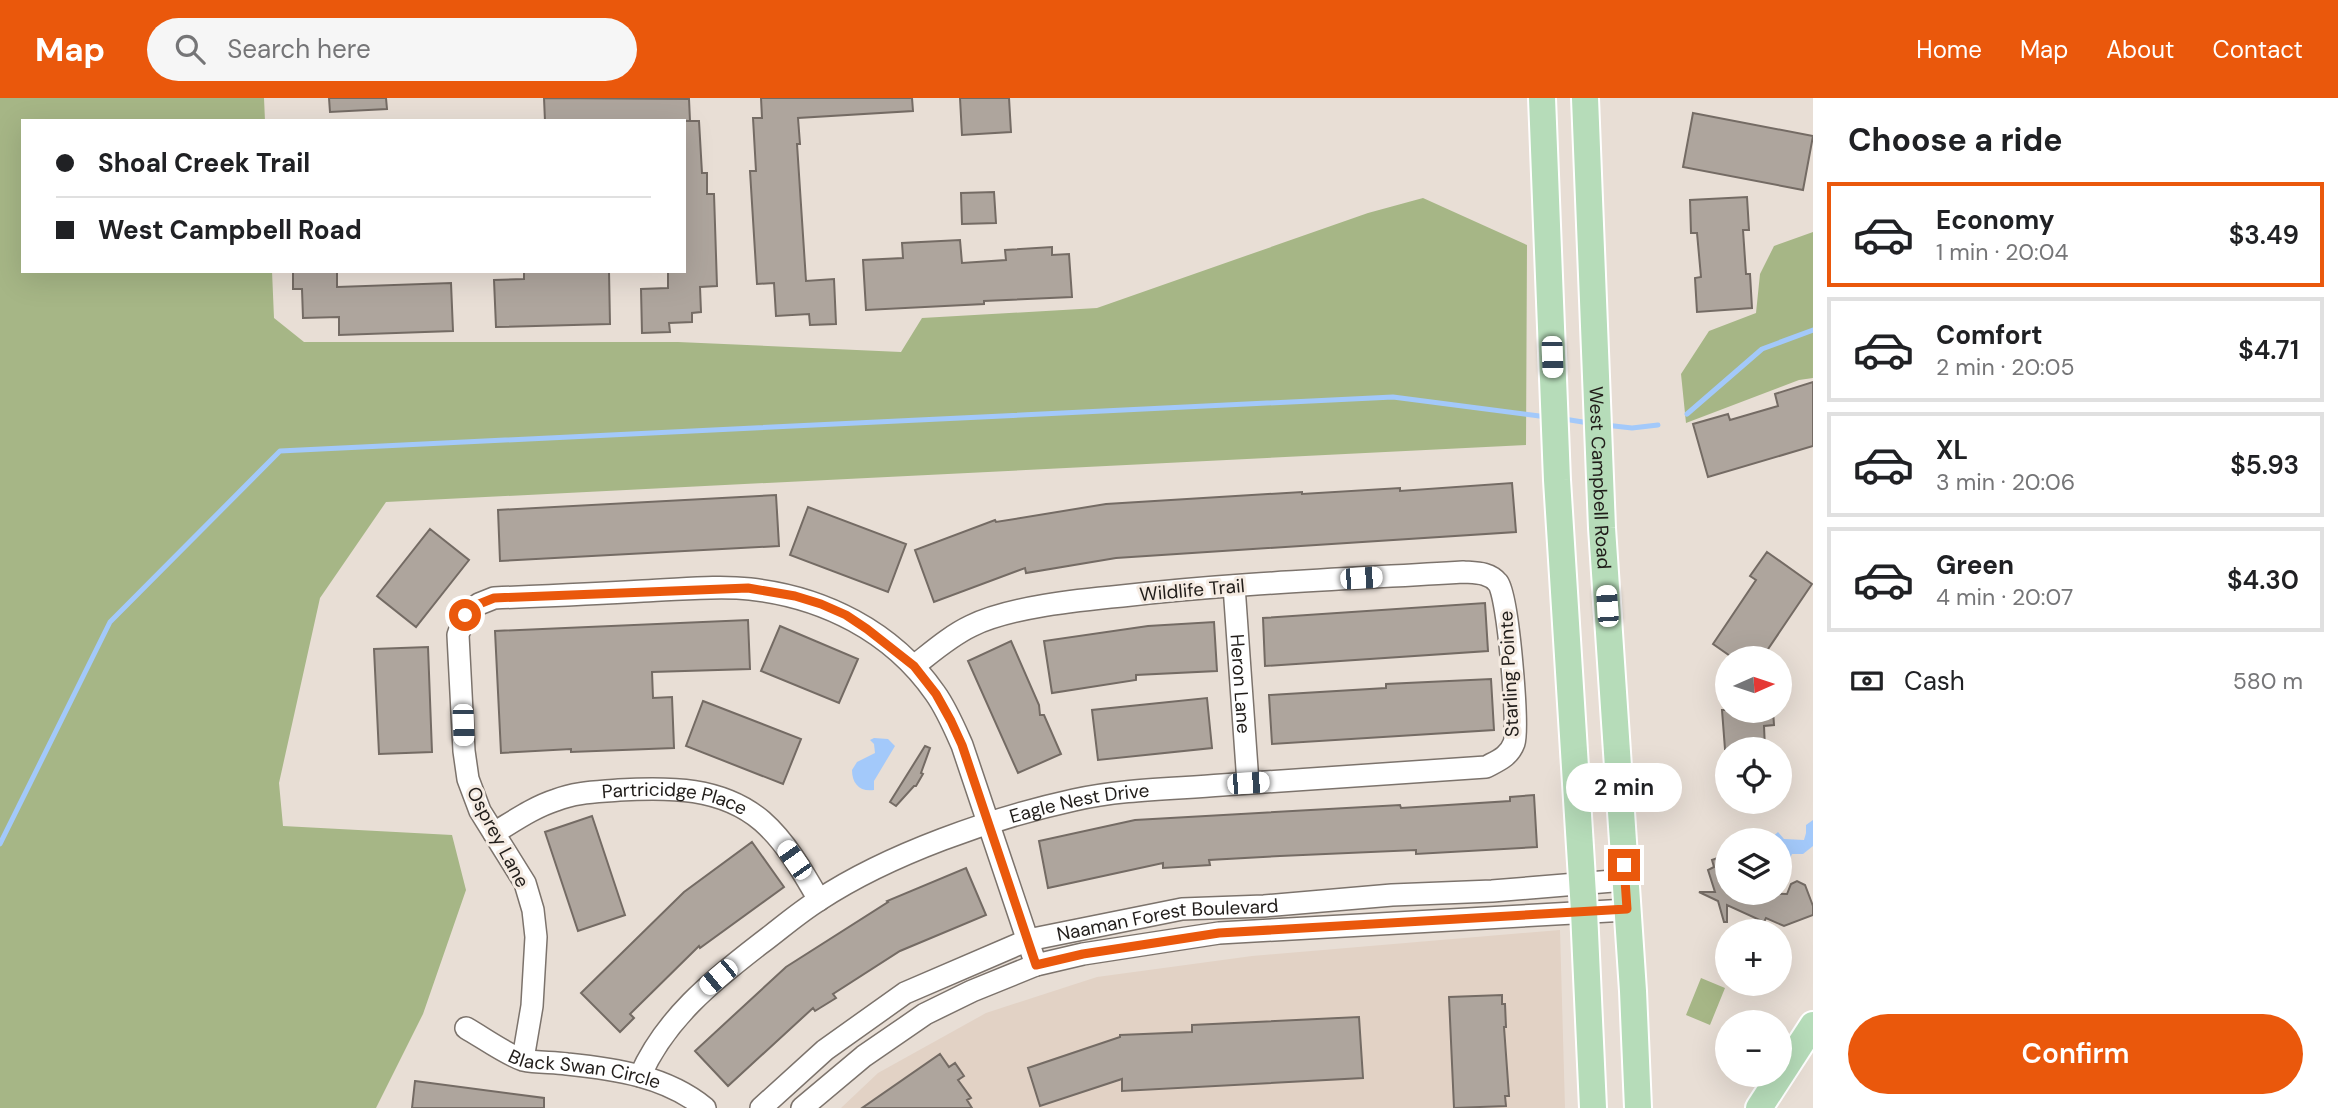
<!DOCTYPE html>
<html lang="en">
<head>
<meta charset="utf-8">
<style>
  :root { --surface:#fff; --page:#f6f6f6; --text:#202124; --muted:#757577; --line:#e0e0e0; --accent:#ea580c }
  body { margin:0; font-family:"DM Sans",sans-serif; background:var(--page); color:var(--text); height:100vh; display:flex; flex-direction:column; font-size:26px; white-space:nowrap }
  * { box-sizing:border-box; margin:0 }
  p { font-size:23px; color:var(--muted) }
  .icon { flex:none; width:38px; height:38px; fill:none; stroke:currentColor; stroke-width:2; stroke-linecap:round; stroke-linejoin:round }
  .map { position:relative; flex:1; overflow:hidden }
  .drawer { display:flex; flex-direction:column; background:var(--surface); width:525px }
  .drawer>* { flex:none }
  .hud { position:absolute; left:21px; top:21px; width:665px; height:154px; border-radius:0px; box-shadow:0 7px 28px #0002; display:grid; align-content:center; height:154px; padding:0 35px; background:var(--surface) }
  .needle { width:46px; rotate:87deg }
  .controls { position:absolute; left:1715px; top:548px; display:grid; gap:14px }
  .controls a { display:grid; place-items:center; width:77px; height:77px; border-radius:50%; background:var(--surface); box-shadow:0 7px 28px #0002; font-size:35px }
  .end { position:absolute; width:32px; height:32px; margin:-16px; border:9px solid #ea580c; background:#fff; box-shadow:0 0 0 4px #fff }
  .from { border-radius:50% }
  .bubble { position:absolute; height:49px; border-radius:24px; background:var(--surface); box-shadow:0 7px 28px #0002; font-size:23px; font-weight:600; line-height:49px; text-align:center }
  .car { position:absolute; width:21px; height:42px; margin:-21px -10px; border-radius:9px; box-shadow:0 0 5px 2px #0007; background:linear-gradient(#fff 24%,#345 0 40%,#fff 0 76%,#345 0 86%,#fff 0) }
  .hud b { display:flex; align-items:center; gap:24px; height:66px; font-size:26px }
  .hud b+b { border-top:2px solid var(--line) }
  .hud i { width:18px; height:18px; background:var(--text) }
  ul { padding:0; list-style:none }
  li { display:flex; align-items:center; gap:21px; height:105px; margin:0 14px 10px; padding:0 21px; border:4px solid var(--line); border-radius:0px }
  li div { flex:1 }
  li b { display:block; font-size:26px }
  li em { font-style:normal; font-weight:600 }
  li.active { border-color:var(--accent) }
  li>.icon { width:63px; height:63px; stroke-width:1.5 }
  h2 { padding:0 35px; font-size:32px; line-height:84px }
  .pay { display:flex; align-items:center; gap:18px; height:77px; padding:0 35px; font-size:26px }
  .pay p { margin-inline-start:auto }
  .primary-button { display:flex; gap:14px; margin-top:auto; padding:14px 35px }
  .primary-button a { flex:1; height:80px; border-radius:42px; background:var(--accent); color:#fff; font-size:28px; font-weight:600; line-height:80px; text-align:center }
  header { display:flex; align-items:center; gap:42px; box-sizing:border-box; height:98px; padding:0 35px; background:var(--accent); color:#fff }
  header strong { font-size:33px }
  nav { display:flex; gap:38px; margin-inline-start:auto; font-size:24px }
  .search { width:490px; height:63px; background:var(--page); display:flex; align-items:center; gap:18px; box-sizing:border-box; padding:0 24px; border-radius:38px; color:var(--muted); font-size:26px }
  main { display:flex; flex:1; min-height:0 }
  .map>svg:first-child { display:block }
  .built { fill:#e2d2c5 }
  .green { fill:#a6b686 }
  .water { fill:#a3c9fa }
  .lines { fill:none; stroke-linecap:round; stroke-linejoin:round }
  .stream { stroke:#a3c9fa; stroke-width:5 }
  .building { fill:#aea59d; stroke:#746b64; stroke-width:2 }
  .minor-casing { stroke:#7c736c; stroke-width:24 }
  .major-casing { stroke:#fff; stroke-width:30 }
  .minor { stroke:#fff; stroke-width:21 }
  .major { stroke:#b6dcb9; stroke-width:26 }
  .route { stroke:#ea580c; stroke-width:9 }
  .labels { text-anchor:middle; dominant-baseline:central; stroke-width:6; stroke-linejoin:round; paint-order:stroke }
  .street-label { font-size:19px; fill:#211d1a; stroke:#f5ebe2 }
</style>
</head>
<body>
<header>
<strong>Map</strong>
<div class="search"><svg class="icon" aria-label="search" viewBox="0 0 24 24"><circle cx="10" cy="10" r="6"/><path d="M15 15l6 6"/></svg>Search here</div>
<nav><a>Home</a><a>Map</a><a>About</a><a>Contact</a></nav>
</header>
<main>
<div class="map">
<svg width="1813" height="1010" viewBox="0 0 1813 1010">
  <rect width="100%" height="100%" fill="#e8ded5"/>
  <path class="built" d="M1560,832L1565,1010H841L878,975L986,915L1097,879L1252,858Z"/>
  <path class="green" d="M0,0H264L265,23H23V173H272L274,220L304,244H678L901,254L922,220L1097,210L1368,115L1423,100L1527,147L1526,347L386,404L320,500L279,685L283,728L452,737L466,792L423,916L376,1010H0Z
    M1813,134V280L1799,282L1686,325L1681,276L1709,233L1756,215L1760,176L1774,148Z
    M1701,880L1725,890L1710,927L1686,917Z"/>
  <path class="water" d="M874,640L888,641L895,648L874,683V692C860,694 852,686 852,672L857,664L875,655L874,646L870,642Z
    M1813,722V748L1803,756H1792L1786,770L1780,771V742H1769L1778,734L1784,741L1804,742L1806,735V727Z"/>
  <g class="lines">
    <path class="stream" d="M1687,316L1762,251L1813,232
      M1564,321L1589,325
      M1605,327L1632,330L1658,327
      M0,746L110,524L280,353L1393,299L1547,319"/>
  </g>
  <path class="building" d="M329,0H386L387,11L330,14Z
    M544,0L689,1L690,23H545Z
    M761,0H912L913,13L798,20L800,46H797L806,183L834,181L836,226L810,227L809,216L776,218L774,185L757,186L750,73H756L753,20H762Z
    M960,0H1009L1011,34L962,37Z
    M1693,15L1813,38L1803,92L1683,69Z
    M684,23H699L702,75H707V96H714L717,188L700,189L701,214L692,215V224L669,225L670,234L642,235L641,191L668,190V173H684Z
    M994,94L996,125L962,126L961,95Z
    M1747,99L1749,132H1743L1746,176H1750L1752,210L1697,214L1695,180L1701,179L1697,135H1691L1690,102Z
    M960,142L962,165L1006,162L1005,152L1052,149V157L1069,156L1072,199L984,203V206L866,212L863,162L903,160L902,145Z
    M293,173H337V189L451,185L453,233L339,237V219L303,220L302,191H293Z
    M524,173H609L610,226L496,229L494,182L524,181Z
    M1813,284V348L1708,379L1693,326L1728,316L1730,322L1778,308L1775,296Z
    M1512,385L1516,434L1116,460L1026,475L1025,470L934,504L915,452L995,422L996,424L1106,406L1302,394V396L1400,390V393Z
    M776,397L779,448L500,463L498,412Z
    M808,409L906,446L888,494L790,457Z
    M430,431L469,462L416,529L377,498Z
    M1767,454L1812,486L1762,560H1733L1713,546L1756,482L1750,478Z
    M1485,505L1488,553L1265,568L1263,520Z
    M748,522L750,571L652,574L653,600L672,599L674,650L571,654V651L501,655L495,533Z
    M1214,524L1217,573L1136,577V582L1052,595L1044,543L1148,528Z
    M780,528L858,561L839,605L761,573Z
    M1011,543L1039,607L1040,617H1044L1061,656L1018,675L968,563Z
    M428,549L432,654L379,656L374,551Z
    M1491,581L1494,632L1272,646L1269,597L1386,590V586Z
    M1207,600L1212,650L1098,662L1092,612Z
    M703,603L801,641L783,686L686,648Z
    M1722,612H1773L1774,627L1764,628L1765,651H1725Z
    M925,648L930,650L921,675L923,676L916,688H914L896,708L890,704Z
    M1534,697L1537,749L1416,756V752L1280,758L1209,762L1210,767L1163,770V765L1048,790L1039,743L1135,722L1400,707L1401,710L1510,703V699Z
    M592,718L625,817L578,833L545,734Z
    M752,744L784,789L700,850L699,848L630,916L634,920L620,934L581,895L684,794Z
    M1727,757V794L1787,796L1791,786L1797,783L1805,787L1813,808V817L1784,828L1766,820L1764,824L1727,807V824H1724L1718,803L1699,794H1715L1708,772L1714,769L1712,762Z
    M966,770L986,817L900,853L833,896L836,900L815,913L813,910L728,988L695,953L786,869L888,804L887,803Z
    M1502,897V906H1505L1506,929H1504L1509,998H1505L1506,1008L1454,1010L1449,899Z
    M1359,919L1363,980L1122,993V981L1040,1008L1028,970L1120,939V937L1192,934V927Z
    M940,956L949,969L955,965L964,978L958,982L971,1000L967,1002L972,1010H862Z
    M415,983L544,1000V1010H412Z"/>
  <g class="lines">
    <g class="minor-casing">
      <g id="minor">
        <path id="s1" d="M1234,488L1248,685"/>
        <path id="s2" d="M494,735C514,723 534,709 556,702C576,694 598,694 619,692C669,689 722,689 762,723C786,744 803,774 819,802"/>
        <path id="s3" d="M466,930C482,939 507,957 523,962C537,965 553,964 567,966C615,971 666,978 705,1010"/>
        <path d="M523,961L532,908L536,839L533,812L525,785L480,713L468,681L464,653L458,537L465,517L479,506L494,500C544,498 593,496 643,493C678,492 715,487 750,491C823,499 892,533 935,595C946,610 954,629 962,647L1036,867"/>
        <path id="s4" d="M640,978C665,921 712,883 760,846C779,832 798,815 819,802C889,756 992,720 1074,702C1122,691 1173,691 1222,687C1310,681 1398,675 1486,669C1497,663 1509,659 1514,645C1519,630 1508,495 1498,485C1489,474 1476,475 1463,474C1349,481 1235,485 1122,498C1079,502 1009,509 971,528C950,538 932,554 914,568"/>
        <path id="s5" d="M761,1010L825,952L905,895L1028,842L1182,811L1264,808L1392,797L1492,793L1625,782"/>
        <path d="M802,1010L864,958L925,916L972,893L1036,867L1083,856L1219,835L1627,812"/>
      </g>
    </g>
    <g class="major-casing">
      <g id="major">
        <path d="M1542,0L1557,382L1584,813L1593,1010"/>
        <path id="s6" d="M1585,0L1602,430L1633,893L1638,1010"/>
        <path d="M1759,1010L1813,927"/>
      </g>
    </g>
    <use href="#minor" class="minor"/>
    <use href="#major" class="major"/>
  </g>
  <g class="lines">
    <path class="route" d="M465,517L479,506L494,500L748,490L795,498L821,506L846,517L867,531L914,568L936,596L951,623L962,647L1036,867L1083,856L1219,835L1627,811L1624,767"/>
  </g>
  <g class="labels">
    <g class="street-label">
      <text stroke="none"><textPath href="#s6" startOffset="380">West Campbell Road</textPath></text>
      <text transform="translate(1192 492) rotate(-5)">Wildlife Trail</text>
      <text transform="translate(1509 576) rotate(-93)">Starling Pointe</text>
      <text stroke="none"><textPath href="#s1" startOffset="98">Heron Lane</textPath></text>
      <text stroke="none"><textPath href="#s2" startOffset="191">Partricidge Place</textPath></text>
      <text stroke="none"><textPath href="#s4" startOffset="534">Eagle Nest Drive</textPath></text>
      <text transform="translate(498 739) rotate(62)">Osprey Lane</text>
      <text stroke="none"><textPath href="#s5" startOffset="460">Naaman Forest Boulevard</textPath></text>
      <text stroke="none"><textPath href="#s3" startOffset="128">Black Swan Circle</textPath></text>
    </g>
  </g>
</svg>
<div class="controls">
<a><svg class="needle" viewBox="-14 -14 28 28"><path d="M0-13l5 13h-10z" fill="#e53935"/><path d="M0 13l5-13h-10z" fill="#757577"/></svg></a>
<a><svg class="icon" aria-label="locate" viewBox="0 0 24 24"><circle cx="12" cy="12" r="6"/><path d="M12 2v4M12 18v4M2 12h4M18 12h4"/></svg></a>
<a><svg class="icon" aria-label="layers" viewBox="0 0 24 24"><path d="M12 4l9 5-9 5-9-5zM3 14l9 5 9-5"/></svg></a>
<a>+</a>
<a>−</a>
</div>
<i class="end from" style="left:465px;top:517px"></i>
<i class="end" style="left:1624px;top:767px"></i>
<div class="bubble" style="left:1566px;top:665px;width:116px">2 min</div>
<i class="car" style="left:1552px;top:259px;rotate:178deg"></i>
<i class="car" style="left:1361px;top:480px;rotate:86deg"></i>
<i class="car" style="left:1607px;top:508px;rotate:356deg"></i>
<i class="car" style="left:463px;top:627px;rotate:178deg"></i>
<i class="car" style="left:1248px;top:685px;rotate:86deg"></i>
<i class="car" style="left:794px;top:762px;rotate:325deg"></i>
<i class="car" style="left:718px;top:879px;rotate:230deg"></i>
<div class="hud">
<b><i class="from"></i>Shoal Creek Trail</b>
<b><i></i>West Campbell Road</b>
</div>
</div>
<section class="drawer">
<h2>Choose a ride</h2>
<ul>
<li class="active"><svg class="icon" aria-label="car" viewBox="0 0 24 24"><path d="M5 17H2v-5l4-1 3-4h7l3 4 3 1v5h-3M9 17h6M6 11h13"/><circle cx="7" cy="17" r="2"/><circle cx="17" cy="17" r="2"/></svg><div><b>Economy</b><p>1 min · 20:04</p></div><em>$3.49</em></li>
<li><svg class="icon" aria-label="car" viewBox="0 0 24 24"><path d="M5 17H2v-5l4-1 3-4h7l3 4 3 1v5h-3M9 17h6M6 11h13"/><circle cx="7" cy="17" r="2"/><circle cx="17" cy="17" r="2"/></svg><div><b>Comfort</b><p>2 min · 20:05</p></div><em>$4.71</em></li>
<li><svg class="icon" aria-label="car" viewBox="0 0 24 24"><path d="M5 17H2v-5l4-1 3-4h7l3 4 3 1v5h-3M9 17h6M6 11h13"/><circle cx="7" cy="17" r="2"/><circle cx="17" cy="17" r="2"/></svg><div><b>XL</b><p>3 min · 20:06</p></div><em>$5.93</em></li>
<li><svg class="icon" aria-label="car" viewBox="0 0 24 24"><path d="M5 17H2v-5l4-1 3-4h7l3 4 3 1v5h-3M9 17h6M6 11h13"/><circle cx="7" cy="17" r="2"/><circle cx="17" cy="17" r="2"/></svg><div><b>Green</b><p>4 min · 20:07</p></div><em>$4.30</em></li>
</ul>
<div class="pay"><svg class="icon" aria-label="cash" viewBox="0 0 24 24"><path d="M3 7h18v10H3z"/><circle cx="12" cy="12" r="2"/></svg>Cash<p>580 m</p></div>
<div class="primary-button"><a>Confirm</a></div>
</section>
</main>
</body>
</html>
